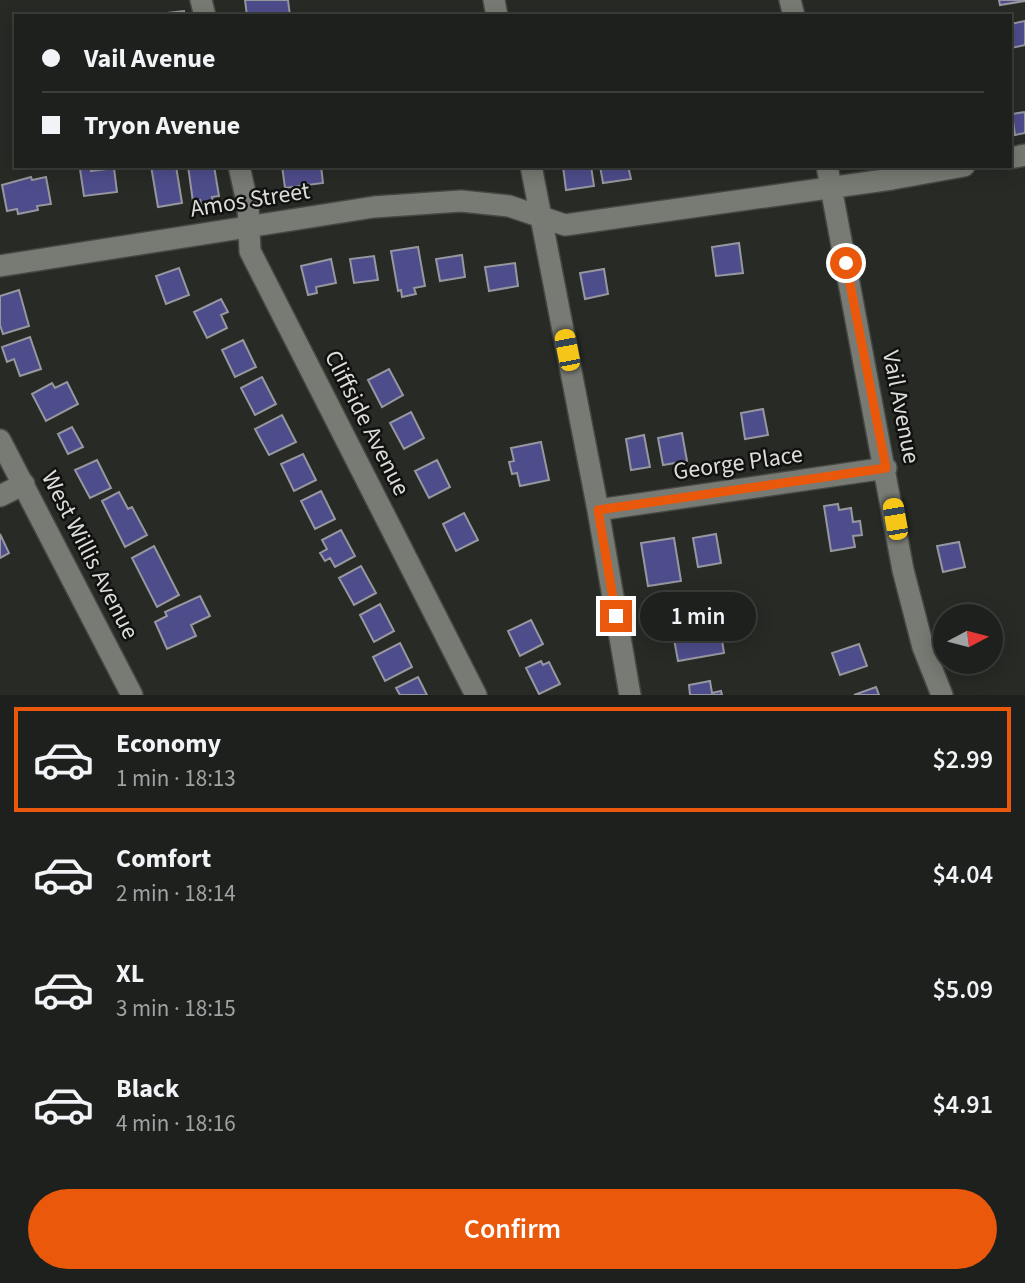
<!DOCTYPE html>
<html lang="en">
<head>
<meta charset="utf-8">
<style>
  :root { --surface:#1d201c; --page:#2a2d29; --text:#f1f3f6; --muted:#a0a3a3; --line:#3b3e3b; --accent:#ea580c }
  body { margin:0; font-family:"Source Sans 3",sans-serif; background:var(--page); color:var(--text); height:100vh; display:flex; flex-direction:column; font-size:26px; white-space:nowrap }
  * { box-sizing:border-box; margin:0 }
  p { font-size:23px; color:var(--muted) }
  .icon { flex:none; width:38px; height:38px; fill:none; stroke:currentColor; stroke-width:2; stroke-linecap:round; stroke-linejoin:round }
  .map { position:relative; height:695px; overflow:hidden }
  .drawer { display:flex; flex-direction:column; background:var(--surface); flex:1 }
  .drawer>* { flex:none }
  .top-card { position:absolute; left:14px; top:14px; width:998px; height:154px; border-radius:0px; box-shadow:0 4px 18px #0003,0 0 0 2px var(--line); display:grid; align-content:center; height:154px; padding:0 28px; background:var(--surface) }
  .needle { width:46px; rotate:83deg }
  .fabs { position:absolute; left:933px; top:604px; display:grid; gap:14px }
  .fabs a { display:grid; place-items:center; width:70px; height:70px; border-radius:50%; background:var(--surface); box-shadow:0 4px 18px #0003,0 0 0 2px var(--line); font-size:35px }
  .end { position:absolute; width:32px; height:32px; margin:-16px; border:9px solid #ea580c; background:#fff; box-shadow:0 0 0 4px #fff }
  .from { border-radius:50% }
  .bubble { position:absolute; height:49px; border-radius:24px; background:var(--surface); box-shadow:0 4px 18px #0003,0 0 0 2px var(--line); font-size:23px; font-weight:600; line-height:49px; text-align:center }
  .car { position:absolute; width:21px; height:42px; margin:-21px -10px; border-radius:9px; box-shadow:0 0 5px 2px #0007; background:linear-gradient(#f5c518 24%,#345 0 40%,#f5c518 0 76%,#345 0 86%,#f5c518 0) }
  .top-card b { display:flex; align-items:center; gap:24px; height:66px; font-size:26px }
  .top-card b+b { border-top:2px solid var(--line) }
  .top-card i { width:18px; height:18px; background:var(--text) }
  ul { padding:12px 0 0; list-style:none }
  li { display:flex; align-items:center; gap:21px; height:105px; margin:0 14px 10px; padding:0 14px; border:4px solid transparent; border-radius:0px }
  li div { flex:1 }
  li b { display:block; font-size:26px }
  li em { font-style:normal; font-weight:600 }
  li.active { border-color:var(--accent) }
  li>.icon { width:63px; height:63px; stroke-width:1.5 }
  .primary-button { display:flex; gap:14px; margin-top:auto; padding:14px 28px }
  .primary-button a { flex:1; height:80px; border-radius:42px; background:var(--accent); color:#fff; font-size:28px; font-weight:600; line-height:80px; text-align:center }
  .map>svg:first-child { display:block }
  .building { fill:#4e4d8c; stroke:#97979f; stroke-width:2 }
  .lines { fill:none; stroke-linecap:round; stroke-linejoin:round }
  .minor-casing { stroke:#454843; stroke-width:24 }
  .minor { stroke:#777b74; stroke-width:21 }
  .route { stroke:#ea580c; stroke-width:9 }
  .labels { text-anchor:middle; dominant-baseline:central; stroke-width:5; stroke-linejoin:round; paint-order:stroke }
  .street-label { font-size:24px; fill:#dbddda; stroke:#111210 }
</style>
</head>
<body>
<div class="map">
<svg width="1025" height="695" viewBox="0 0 1025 695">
  <rect width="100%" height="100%" fill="#272a25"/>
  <path class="building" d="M245,0H288L290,16H247Z
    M999,0H1025V1L1000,5Z
    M184,11L185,16H149L148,15Z
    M1025,21V45L1011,48L1010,24Z
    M1025,112V133L1015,135L1012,114Z
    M151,166H176L182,203L158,207Z
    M188,166H214L219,196L212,197L213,203L201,205L200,200L193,202Z
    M282,166H321L323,183L285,188Z
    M563,166H591L594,186L566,190Z
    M600,166H628L631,179L603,183Z
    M91,167V171L114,168L117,192L84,196L80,169Z
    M31,177L32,180L46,177L51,204L37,206L38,210L18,214L17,209L7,211L2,185Z
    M739,243L743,273L716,276L712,247Z
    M418,247L425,286L414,288L416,294L402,297L401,290L398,291L391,251Z
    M462,255L465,277L440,281L436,259Z
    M374,256L378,280L354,283L350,259Z
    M331,259L336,283L316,287L317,293L308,295L301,266Z
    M515,263L518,286L489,291L485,267Z
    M179,268L189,295L166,304L156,276Z
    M604,269L608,294L585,299L580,273Z
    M19,290L29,326L3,334L0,325V296Z
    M221,299L228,312L221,315L227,328L207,338L194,312Z
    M30,337L41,369L20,376L14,359L7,362L2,347Z
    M243,340L256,367L235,377L222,350Z
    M389,369L403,395L382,407L368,380Z
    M262,377L276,404L255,415L241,388Z
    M67,382L78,404L46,421L32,394L52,383L55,388Z
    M763,409L768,435L745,439L741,413Z
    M411,412L424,438L404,449L390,423Z
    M282,415L296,442L269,455L255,429Z
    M72,427L83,447L68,454L58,434Z
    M682,433L687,461L663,465L658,438Z
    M644,435L650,467L631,470L626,439Z
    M541,442L549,480L520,486L517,473L512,474L509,462L514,461L511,448Z
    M303,454L316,480L294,491L281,464Z
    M97,460L111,488L90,498L75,470Z
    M437,460L450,487L429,498L415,471Z
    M321,491L335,519L315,529L301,501Z
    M119,492L128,509L132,507L147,535L125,547L102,501Z
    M838,504L839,510L851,508L853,522L860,521L862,535L853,536L855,547L831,551L824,506Z
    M464,513L478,540L456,551L443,524Z
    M341,530L355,556L335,567L330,558L325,561L320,553L327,549L322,540Z
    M0,534L9,553L0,558Z
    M716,534L721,563L698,567L693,538Z
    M674,538L681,581L648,586L641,543Z
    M959,542L965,567L943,572L937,546Z
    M154,546L179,595L157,607L132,558Z
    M361,566L376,593L354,605L339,578Z
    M200,596L210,616L191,625L196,636L167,649L155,622L167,616L165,612Z
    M380,604L394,631L374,642L360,615Z
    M531,620L543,644L520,656L508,631Z
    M719,620L724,653L678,661L672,628Z
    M400,643L412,667L385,681L373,657Z
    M859,644L867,666L840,675L832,653Z
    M541,661L543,665L549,662L560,684L539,694L526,668Z
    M418,677L427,695H400L396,688Z
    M710,681L712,693L721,691L722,695H690L689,685Z
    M876,687L879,695H854Z"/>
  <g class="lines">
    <g class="minor-casing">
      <path id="minor" d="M201,0L205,16
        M494,0L497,16
        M790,0L794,16
        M1010,158L1025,155
        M239,166L248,206L250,251L476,695
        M531,166L598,510L630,695
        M827,166L903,570L923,647L942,695
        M0,266L374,207L461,201L509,206L565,225L892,179L964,166
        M0,440L132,695
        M0,496L24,484
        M598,510L886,468"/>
    </g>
    <use href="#minor" class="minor"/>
  </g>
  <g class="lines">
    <path class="route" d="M616,616L598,510L886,468L846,263"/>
  </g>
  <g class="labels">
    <g class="street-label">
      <text transform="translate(250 200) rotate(-9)">Amos Street</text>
      <text transform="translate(901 407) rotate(79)">Vail Avenue</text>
      <text transform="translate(367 423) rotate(63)">Cliffside Avenue</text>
      <text transform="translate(738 463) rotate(-8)">George Place</text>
      <text transform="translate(90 555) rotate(63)">West Willis Avenue</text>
    </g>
  </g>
</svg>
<div class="fabs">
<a><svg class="needle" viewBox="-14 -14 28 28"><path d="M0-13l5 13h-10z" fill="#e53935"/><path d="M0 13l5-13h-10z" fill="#a0a3a3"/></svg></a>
</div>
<i class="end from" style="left:846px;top:263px"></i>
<i class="end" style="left:616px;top:616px"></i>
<div class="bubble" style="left:640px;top:592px;width:116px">1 min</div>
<i class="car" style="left:567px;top:350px;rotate:349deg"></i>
<i class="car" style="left:895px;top:519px;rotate:350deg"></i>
<div class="top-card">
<b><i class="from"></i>Vail Avenue</b>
<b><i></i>Tryon Avenue</b>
</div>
</div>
<section class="drawer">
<ul>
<li class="active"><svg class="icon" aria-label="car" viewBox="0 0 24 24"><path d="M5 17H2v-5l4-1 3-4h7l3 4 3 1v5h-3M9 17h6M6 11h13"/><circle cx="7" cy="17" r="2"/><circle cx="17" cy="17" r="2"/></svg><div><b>Economy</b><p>1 min · 18:13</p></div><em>$2.99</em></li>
<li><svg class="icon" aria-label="car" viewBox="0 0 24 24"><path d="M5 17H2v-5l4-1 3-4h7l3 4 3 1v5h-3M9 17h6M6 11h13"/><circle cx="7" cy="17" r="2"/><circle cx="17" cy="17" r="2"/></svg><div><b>Comfort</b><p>2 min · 18:14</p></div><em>$4.04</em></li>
<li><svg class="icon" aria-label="car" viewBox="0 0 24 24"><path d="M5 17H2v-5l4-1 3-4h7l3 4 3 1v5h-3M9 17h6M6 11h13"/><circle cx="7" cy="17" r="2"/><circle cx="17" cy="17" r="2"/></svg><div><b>XL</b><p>3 min · 18:15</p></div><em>$5.09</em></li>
<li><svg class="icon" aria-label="car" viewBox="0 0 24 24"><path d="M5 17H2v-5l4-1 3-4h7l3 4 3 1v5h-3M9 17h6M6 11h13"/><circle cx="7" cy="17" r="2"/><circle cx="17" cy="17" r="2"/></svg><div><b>Black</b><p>4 min · 18:16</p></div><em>$4.91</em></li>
</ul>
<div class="primary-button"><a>Confirm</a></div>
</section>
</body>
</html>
